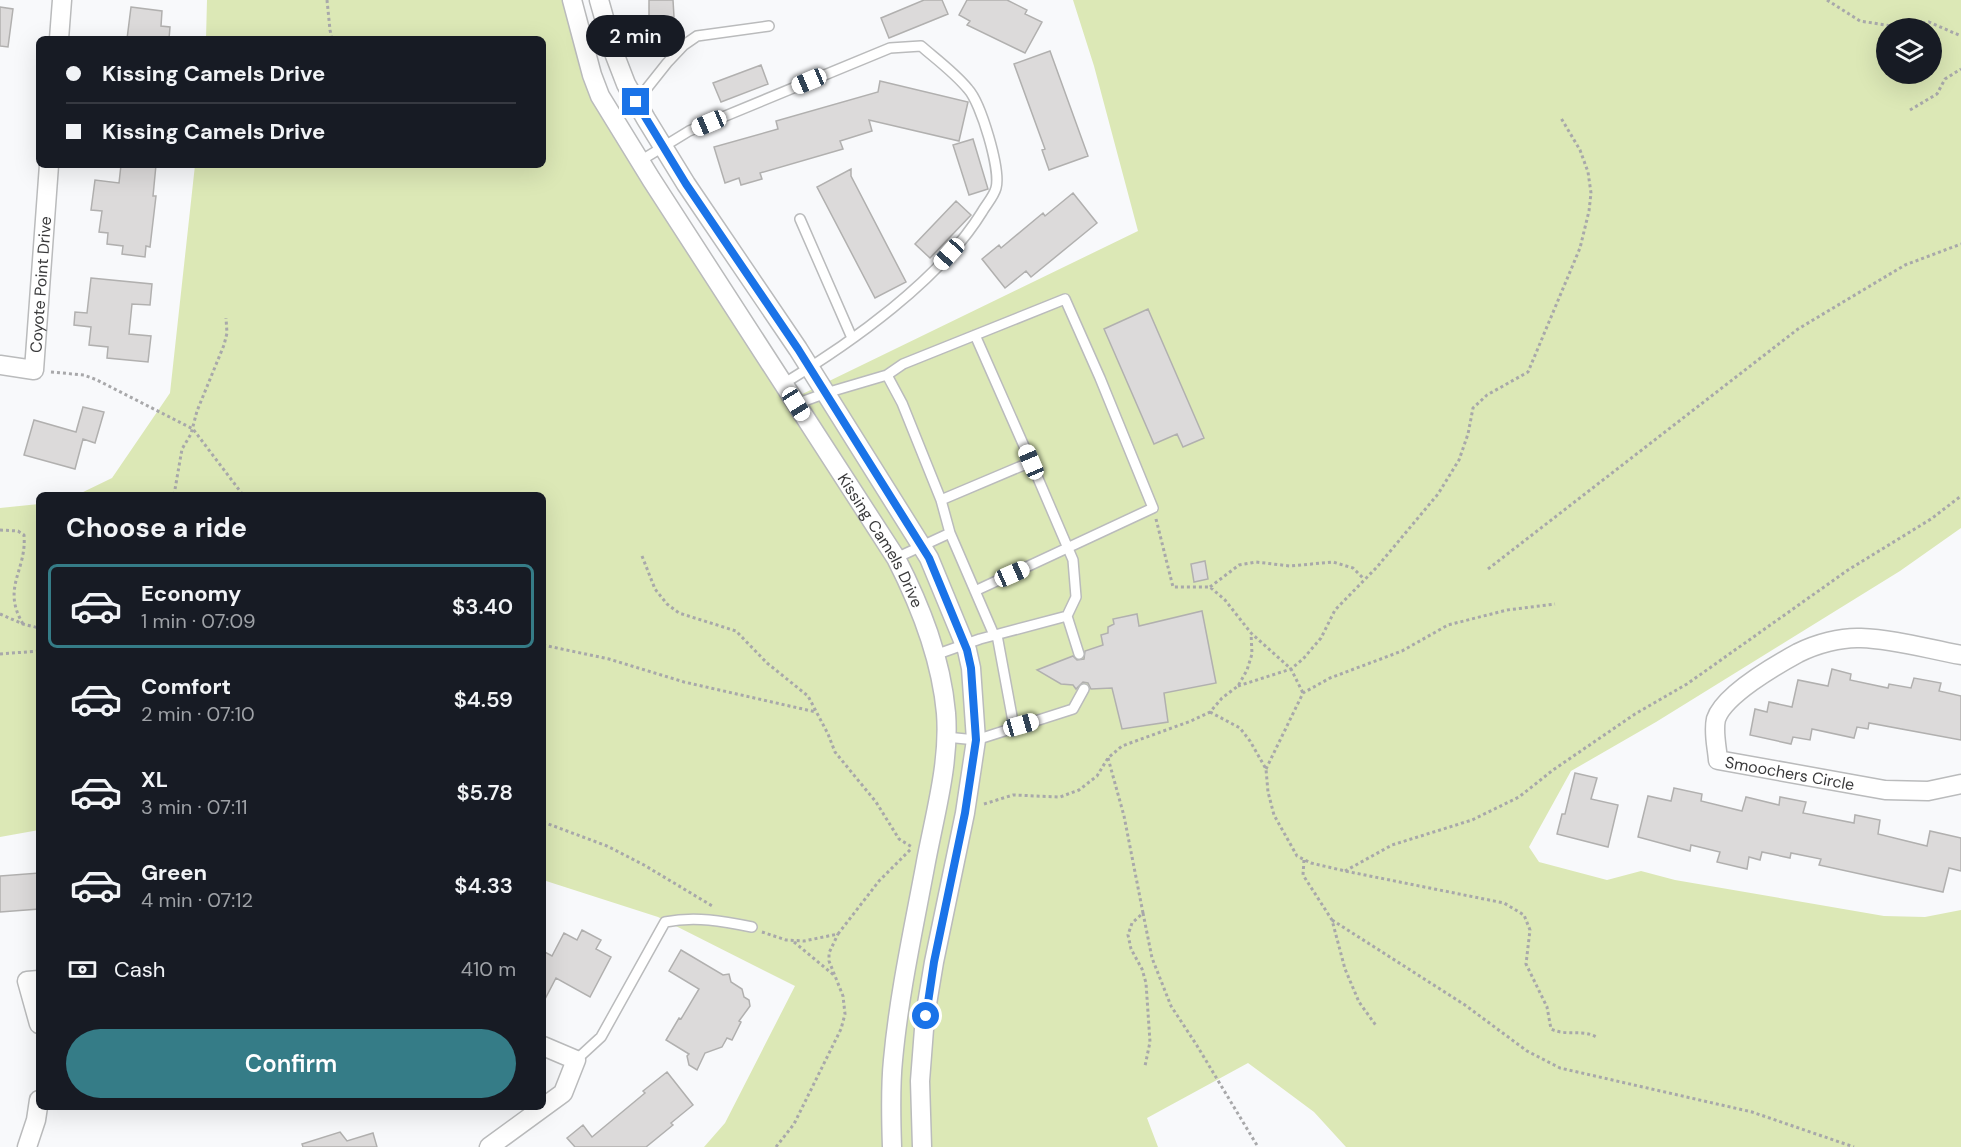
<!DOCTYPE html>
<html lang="en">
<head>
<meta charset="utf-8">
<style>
  :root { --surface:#171b24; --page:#242831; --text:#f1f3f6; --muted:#9ea1a6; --line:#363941; --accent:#357c87 }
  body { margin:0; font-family:"DM Sans",sans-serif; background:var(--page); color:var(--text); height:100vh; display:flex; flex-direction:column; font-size:22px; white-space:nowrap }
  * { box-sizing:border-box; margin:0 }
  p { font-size:20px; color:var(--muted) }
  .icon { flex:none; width:33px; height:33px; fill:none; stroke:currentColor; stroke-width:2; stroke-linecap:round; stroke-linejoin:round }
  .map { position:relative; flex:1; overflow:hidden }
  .panel { position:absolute; left:36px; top:492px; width:510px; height:618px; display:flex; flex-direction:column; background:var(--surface); border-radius:9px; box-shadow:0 6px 24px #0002 }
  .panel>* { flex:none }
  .top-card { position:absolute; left:36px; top:36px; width:510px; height:132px; border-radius:9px; box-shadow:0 6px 24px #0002; display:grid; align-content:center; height:132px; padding:0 30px; background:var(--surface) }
  .tools { position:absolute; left:1876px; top:18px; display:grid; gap:12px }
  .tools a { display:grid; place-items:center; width:66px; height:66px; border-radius:50%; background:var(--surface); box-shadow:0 6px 24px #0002; font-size:30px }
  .end { position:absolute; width:27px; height:27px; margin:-14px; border:8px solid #1a73e8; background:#fff; box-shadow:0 0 0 3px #fff }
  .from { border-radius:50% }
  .bubble { position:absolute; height:42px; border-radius:21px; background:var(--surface); box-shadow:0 6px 24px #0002; font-size:20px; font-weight:600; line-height:42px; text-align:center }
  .car { position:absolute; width:18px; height:36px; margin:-18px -9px; border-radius:8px; box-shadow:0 0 4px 2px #0007; background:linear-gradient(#fff 24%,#345 0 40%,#fff 0 76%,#345 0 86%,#fff 0) }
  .top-card b { display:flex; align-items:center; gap:21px; height:57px; font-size:22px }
  .top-card b+b { border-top:2px solid var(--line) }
  .top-card i { width:15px; height:15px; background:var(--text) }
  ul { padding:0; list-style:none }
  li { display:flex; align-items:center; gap:18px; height:84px; margin:0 12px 9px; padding:0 18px; border:3px solid transparent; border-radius:9px }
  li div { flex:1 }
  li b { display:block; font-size:22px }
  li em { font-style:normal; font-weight:600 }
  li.selected { border-color:var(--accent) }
  li>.icon { width:54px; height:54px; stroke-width:1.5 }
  h2 { padding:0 30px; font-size:27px; line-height:72px }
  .pay { display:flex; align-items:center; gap:15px; height:66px; padding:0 30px; font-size:22px }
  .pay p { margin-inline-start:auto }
  .cta { display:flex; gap:12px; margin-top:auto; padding:12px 30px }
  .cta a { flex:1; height:69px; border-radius:36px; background:var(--accent); color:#fff; font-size:24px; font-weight:600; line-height:69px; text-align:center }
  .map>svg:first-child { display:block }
  .green { fill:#dce8b6; fill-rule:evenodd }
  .building { fill:#dcdada; stroke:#b1b0af; stroke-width:1.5 }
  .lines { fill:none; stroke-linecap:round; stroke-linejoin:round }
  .service-casing { stroke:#babbbc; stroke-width:12 }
  .minor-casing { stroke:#babbbc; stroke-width:21 }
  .path { stroke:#a8a8aa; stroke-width:3; stroke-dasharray:3 3; stroke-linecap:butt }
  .service { stroke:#fff; stroke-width:9 }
  .minor { stroke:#fff; stroke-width:18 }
  .route { stroke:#1a73e8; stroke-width:8 }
  .labels { text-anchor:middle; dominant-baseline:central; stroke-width:5; stroke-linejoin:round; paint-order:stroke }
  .street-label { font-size:16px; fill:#3a3a3b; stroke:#fff }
</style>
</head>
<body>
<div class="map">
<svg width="1961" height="1147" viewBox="0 0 1961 1147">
  <rect width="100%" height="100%" fill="#f8f9fb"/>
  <path class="green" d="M207,0H565L589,87L788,401L1138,231L1094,66L1073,0H1961V528L1900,571L1656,722L1571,771L1529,847L1539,862L1607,880L1641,871L1675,880L1884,916L1925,917L1961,910V1147H1346L1314,1112L1248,1063L1147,1118L1158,1147H704L725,1123L795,986L658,917L543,880V495H77L112,478L170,393L195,165H543V39H206ZM1887,28H1932V74H1887Z
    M39,504V830L0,837V508Z"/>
  <path class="building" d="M649,0H673L674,17L649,18Z
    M924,0H942L948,14L889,38L881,18Z
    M967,0H1007L1027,10L1025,14L1042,22L1025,53L967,25L970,21L959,15Z
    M0,7L13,9L8,47L0,46Z
    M131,7L162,11L161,26L170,27L169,39H127Z
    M1050,51L1088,156L1049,170L1042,150L1045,149L1014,64Z
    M761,65L768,84L721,102L713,83Z
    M880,81L968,102L959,141L869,120L872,131L840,141L843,149L760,173L762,179L741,185L739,178L725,183L714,147L778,129L776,121L878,92Z
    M973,139L988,189L969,195L953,145Z
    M121,165H156L153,196H156L150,247L146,246L145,257L122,254L123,246L107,244L108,233L99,232L102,211L91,210L95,180L119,183Z
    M851,169V176L906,282L875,298L817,187Z
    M1073,193L1097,223L1031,277L1026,271L1005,288L982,259L999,245L1001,248L1043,213L1045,216Z
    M956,201L971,215L930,258L915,244Z
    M91,278L152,284L150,305L132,304L129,334L151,336L148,362L107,358L108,347L89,345L91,327L74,325L75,312L87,313Z
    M1148,309L1204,438L1183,447L1177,434L1154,444L1104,329Z
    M83,407L104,412L95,443L83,439L75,469L24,455L34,420L76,432Z
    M1205,561L1208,579L1194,582L1191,564Z
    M1202,611L1216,683L1164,693L1168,722L1122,729L1112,688L1091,689L1088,683L1083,682L1076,689L1073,685L1061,684L1037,670L1073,656L1077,660L1084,659L1085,651L1103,645L1101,635L1108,633V627L1114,624L1113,619L1137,614L1139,626Z
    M1832,669L1851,674L1850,680L1888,688L1889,684L1911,688L1914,678L1941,683L1939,691L1961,696V740L1869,723L1868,729L1857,727L1854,738L1812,729L1810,740L1793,737L1791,744L1750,735L1755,709L1767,712L1769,702L1792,707L1798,680L1828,686Z
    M1575,773L1597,778L1591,799L1618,805L1608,847L1557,834L1562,814H1565Z
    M1674,788L1702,794L1701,801L1742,811L1746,797L1779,805L1780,797L1806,802L1803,813L1854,823L1855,815L1880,820L1878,834L1927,846L1930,831L1961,838V871L1949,868L1943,892L1819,865L1821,859L1791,853L1790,858L1762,852L1760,860L1749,857L1747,869L1717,862L1720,852L1691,845L1690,851L1638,837L1648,796L1671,801Z
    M39,873V909L0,912V876Z
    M582,930L601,940L596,949L611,957L590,997L556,978L543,1003V951L552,956L564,933L577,940Z
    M681,950L723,975L729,974L731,982L742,989L744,997L749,1000L750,1006L739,1021L741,1022L732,1040L727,1038L722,1047L705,1053L697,1070L689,1065L687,1056L689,1054L666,1040L679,1018L681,1019L699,989L669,971Z
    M667,1072L693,1105L671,1123L673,1125L646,1147H575L567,1138L583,1125L592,1137L645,1093L643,1091Z
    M340,1132L347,1141L373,1133L377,1147H303L302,1144Z"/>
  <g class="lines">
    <g class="service-casing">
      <path id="service" d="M614,119L636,102L667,63L684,45L697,36L769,26
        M640,161L689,131L890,48L921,46C936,59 955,73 968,89C981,103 1001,170 996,188C994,196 986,205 982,212C940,280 851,343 783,384
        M800,219L852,338
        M975,335L1031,462
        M887,375L903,364L1065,299L1100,378L1153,508L975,591
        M796,404L826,393L887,375L902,403L941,500
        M950,533L994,635
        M896,558L950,533L941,500L1031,462L1073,560L1076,597L1067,616L1079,654
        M997,635L1014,727
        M935,655L980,639L1067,616
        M946,737L976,740L1073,709L1084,689
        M576,1060L601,1037L665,922C695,916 723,921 752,927"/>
    </g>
    <g class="minor-casing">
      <g id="minor">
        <path id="s1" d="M572,0L592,75L600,96L651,179L896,558C921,607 941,658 946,713C950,764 934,817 925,867C913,931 899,995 893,1060C890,1089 891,1118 892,1147"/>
        <path d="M599,0L614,53L626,84L646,119L686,184L798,349L929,558L967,650L971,668L976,740L965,813L934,962L925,1016L920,1081L922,1147"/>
        <path d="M59,39L62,0"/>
        <path id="s2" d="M0,365L34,370L49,165"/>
        <path id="s3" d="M1961,655C1928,649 1894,639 1861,638C1841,637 1816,644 1798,653C1776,665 1724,695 1716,719C1713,732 1717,747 1718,760L1885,790L1928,791L1961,784"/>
        <path d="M39,980L27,981L39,1024"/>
        <path d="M27,1147L36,1120L39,1100"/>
        <path d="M489,1147L563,1093L576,1060L543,1046"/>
      </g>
    </g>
    <path class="path" d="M327,0L330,30L332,39
      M1827,0L1860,21L1892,26L1929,22L1961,36
      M1910,110L1937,94L1945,79L1961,69
      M51,372L84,375L97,380L193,429L243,495
      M174,495L182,449L191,434L197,411L224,345L227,333L226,318
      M1156,519L1173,587H1210L1225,600L1251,633L1291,669L1303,693
      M0,530L18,531L24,535C27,571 1,587 23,624
      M642,556L655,589L667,604L679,613L736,631L767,663L808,696L828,734L835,752L876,802L899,839L912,847
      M1488,569L1798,329L1905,265L1961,244
      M1210,587L1239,565L1256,562L1290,566L1333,562L1353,568L1364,579
      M0,614L23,624L39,628
      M543,645L609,659L684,682L816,712
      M0,654L39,651
      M1238,686L1291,669L1303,659L1321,638L1335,610L1377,567L1438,494L1459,460L1468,434L1473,408L1487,395L1528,372L1580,248L1589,211L1591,193L1588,172L1580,150L1561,118
      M1210,712L1240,728L1250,741L1266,769L1268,792L1274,815L1297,856L1311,863L1345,871L1504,903L1524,915L1530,930L1526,964L1547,1007L1551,1029C1568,1037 1582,1028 1598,1038
      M1108,758L1124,816L1143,913L1132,923L1128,935L1131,949L1142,969L1146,983L1150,1042L1145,1066
      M1266,769L1303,693L1330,678L1402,651L1448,625L1507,610L1555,604
      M984,804L1013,795L1060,797L1079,790L1097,776L1108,758L1122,746L1191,721L1210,712L1222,698L1238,686L1247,670L1252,654L1251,633
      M543,822L607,846L644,865L714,907
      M1304,860L1303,875L1332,920L1345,969L1359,1002L1377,1027
      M1345,871L1392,845L1472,820L1519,797L1553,770L1635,714L1687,684L1848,570L1931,519L1961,496
      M1143,913L1152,958L1171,1006L1196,1044L1258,1147
      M1332,920L1465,1005L1527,1051L1560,1068L1752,1112L1854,1147
      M762,932L786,940L804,941L838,934L879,881L912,848
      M794,942L835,976
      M776,1147L794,1124L841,1029L845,1014L843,996L829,961V953L838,934"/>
    <use href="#service" class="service"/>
    <use href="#minor" class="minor"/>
  </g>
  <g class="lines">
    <path class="route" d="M636,102L686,184L798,349L929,558L967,650L971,668L976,740L965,813L934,962L926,1016"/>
  </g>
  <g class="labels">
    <g class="street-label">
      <text stroke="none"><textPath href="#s2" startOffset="120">Coyote Point Drive</textPath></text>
      <text stroke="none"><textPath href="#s1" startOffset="626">Kissing Camels Drive</textPath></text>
      <text stroke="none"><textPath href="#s3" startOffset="388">Smoochers Circle</textPath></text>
    </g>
  </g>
</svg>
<div class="tools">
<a><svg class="icon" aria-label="layers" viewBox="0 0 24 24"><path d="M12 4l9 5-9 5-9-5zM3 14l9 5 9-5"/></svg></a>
</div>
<i class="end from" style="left:926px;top:1016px"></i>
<i class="end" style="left:636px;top:102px"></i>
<div class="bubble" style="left:586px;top:15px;width:99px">2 min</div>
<i class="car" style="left:809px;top:81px;rotate:247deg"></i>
<i class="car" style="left:709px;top:123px;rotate:247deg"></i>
<i class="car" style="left:949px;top:254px;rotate:222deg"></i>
<i class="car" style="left:796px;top:404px;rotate:148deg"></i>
<i class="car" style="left:1031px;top:462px;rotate:337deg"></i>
<i class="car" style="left:1012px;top:574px;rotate:66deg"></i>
<i class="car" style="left:1021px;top:725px;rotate:74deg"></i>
<div class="top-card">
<b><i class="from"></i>Kissing Camels Drive</b>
<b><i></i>Kissing Camels Drive</b>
</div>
<section class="panel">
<h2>Choose a ride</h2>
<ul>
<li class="selected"><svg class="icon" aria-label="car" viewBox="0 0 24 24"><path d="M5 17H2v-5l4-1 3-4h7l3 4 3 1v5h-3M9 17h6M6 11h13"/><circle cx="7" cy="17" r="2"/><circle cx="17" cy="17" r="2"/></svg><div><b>Economy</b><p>1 min · 07:09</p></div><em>$3.40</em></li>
<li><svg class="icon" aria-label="car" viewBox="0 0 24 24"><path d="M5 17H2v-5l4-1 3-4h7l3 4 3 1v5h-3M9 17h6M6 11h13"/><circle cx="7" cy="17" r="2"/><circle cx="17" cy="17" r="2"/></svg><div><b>Comfort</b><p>2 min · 07:10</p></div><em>$4.59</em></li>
<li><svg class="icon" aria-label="car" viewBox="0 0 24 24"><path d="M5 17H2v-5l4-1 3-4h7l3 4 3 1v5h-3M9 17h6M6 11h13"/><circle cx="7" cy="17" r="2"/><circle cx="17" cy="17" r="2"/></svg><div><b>XL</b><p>3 min · 07:11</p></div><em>$5.78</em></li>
<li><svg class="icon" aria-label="car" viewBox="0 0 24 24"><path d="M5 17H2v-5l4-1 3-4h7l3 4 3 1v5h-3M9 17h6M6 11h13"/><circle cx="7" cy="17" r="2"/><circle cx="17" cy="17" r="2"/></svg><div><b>Green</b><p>4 min · 07:12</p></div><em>$4.33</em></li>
</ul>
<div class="pay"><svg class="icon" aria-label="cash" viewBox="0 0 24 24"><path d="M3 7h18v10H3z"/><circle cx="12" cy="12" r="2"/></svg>Cash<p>410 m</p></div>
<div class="cta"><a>Confirm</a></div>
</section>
</div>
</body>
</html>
